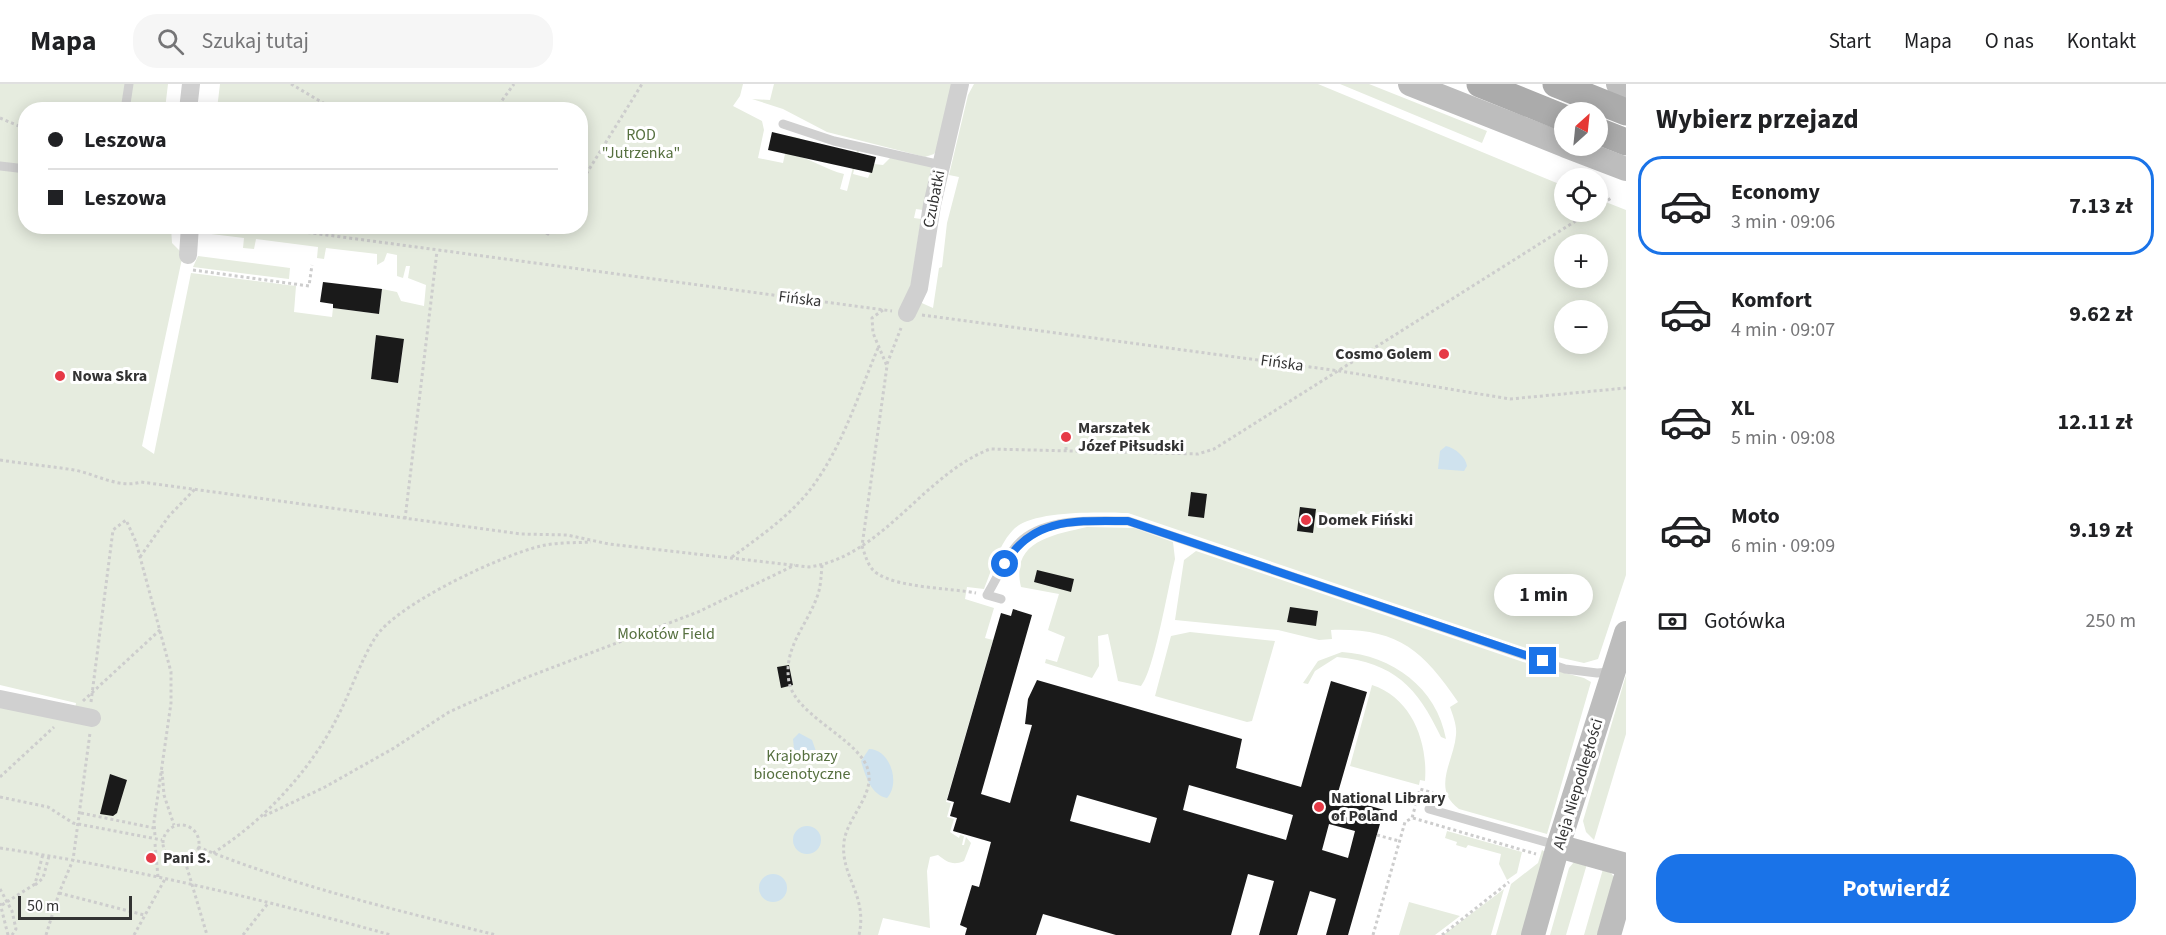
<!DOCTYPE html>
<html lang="pl">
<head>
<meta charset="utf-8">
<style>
  :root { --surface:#fff; --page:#f6f6f6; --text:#202124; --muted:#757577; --line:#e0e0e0; --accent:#1a73e8 }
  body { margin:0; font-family:"Source Sans 3",sans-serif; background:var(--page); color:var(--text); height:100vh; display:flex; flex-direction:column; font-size:22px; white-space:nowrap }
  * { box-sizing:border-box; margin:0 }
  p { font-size:20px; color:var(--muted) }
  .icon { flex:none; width:33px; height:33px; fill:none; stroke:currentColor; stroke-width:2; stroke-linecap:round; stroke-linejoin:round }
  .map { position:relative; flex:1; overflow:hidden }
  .side { display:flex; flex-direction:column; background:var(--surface); width:540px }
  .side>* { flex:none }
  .top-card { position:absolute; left:18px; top:18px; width:570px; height:132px; border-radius:24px; box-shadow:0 3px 15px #0003; display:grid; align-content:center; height:132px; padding:0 30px; background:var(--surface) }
  .needle { width:39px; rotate:27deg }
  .tools { position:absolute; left:1554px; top:18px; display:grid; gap:12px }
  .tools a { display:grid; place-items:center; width:54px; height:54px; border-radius:50%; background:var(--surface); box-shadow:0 3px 15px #0003; font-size:30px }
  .scale { position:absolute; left:18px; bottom:15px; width:114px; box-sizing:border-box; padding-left:6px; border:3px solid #333; border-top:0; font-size:16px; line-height:21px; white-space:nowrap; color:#333; -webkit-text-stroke:4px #fff; paint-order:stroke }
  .end { position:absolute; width:27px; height:27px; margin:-14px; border:8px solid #1a73e8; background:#fff; box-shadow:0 0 0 3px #fff }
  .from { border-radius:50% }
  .bubble { position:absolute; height:42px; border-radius:21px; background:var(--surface); box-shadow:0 3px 15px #0003; font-size:20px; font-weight:700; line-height:42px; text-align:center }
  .top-card b { display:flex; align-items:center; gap:21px; height:57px; font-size:22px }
  .top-card b+b { border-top:2px solid var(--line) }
  .top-card i { width:15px; height:15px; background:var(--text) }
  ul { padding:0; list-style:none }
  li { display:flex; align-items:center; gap:18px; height:99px; margin:0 12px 9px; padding:0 18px; border:3px solid transparent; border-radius:24px }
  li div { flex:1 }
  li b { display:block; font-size:22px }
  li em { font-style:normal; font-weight:700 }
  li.on { border-color:var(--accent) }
  li>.icon { width:54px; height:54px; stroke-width:1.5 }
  h2 { padding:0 30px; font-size:27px; line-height:72px }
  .pay { display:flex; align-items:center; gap:15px; height:66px; padding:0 30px; font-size:22px }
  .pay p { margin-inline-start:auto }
  .action { display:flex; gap:12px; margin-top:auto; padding:12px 30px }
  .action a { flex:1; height:69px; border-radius:24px; background:var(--accent); color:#fff; font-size:24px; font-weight:700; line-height:69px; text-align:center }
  header { display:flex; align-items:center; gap:36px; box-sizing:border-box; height:84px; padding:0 30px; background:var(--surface); border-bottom:2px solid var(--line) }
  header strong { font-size:28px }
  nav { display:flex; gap:33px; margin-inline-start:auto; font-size:21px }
  .search { width:420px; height:54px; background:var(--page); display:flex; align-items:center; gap:15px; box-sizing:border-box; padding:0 21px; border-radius:24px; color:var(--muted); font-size:22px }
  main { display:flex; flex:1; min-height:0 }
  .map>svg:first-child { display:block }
  .green { fill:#e6ecdf; fill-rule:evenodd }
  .water { fill:#cfe2ee }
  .building { fill:#1a1a1a; fill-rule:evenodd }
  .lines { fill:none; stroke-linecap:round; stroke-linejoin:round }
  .path { stroke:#cdcdcd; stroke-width:3; stroke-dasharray:3 3; stroke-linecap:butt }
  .service { stroke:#d0d0d0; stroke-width:9 }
  .minor { stroke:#d0d0d0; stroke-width:18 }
  .secondary { stroke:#bdbdbd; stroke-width:24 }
  .primary { stroke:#ababab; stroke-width:27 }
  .route { stroke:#1a73e8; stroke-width:8 }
  .poi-dot { fill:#e63946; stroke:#fff; stroke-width:2 }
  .labels { text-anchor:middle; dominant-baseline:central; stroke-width:6; stroke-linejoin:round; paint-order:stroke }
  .park-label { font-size:16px; fill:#56703f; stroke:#fff }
  .street-label { font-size:16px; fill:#333; stroke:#fff }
  .poi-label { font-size:16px; font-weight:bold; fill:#333; stroke:#fff; text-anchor:start }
</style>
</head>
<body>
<header>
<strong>Mapa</strong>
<div class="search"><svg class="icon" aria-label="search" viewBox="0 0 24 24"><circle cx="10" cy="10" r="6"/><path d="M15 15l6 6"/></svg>Szukaj tutaj</div>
<nav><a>Start</a><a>Mapa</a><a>O nas</a><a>Kontakt</a></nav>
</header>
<main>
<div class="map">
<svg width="1626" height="851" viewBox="0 0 1626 851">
  <rect width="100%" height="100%" fill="#fff"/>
  <path class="green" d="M0,0H168L165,25L26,26V142L171,143L172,159L183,170L142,362L154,370L191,189L296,202L294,228L332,233L333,224L379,230L382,205L397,208L401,217L424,222L426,201L408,194L410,182H406L403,194L397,192V171L387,169L384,177L377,181V170L326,164L324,175L317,174L318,163L256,155L254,165L243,164L244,154L203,149L202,143L580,142V26L217,25L220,0H743L740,12L733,22L762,37L764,46L758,74L783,79L789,52L800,54L797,72C814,76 826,86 844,90L840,105L847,107L857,67H859L853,90L868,94L874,80L883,81L891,73L932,82L923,126L916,125L914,134L921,135L910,208L906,212L933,224L939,184L942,183L947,139L959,93L949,91L968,11L974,0H1318L1564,102V128H1598V115L1626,126V491L1598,575L1584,579L1544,570L1128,429C1101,428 1035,426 1015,444C999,459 992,486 984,505L967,503L965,515L994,524L985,554L993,556L946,718L951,719L947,733L954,735L950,748L959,754L960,751L964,752L962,761H964L966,753L971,759L964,777C953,782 947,778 938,771L930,773L927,787L930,844L883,834L878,851H0V623L73,638L76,619L0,601ZM1564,160H1598V194H1564ZM1564,226H1598V260H1564ZM376,252L404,256L398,299L371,295Z
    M774,0H953L940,60L934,70L925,73L827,48L783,25L752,15L770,16Z
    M1340,0H1369L1487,47L1482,59Z
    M198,172L290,184L289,195L193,183Z
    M1087,443L1134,444L1173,458L1175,475C1169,499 1154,588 1141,602L1118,597L1108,550L1098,552L1099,582L1092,594L1045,579L1046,575L1057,578L1065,553L1048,546L1059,510L1021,503C1010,457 1053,451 1087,443Z
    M1196,467L1523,578L1584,594L1591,598L1547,750L1459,725C1431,705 1454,677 1456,651C1457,641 1453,632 1450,623L1458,618C1422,565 1397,544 1331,546L1332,555L1319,556L1278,546L1175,536L1184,476Z
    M1190,548L1275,557L1252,637L1247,638L1155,612L1171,552Z
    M1342,568C1392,571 1437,604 1446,655L1441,653C1417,603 1395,579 1337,573L1315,587L1308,600L1303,599L1318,577Z
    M1626,591V650L1594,756L1586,748L1583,737Z
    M1372,601C1412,614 1428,658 1425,697L1420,696L1419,701L1350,682Z
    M1447,747L1522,768L1517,789L1507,796L1499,780L1501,770L1468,761L1466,764L1456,761L1457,758L1445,754Z
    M1542,766L1545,768L1523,851H1496L1511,800L1538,779Z
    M1574,778L1587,780L1566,851H1550L1569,784Z
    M1603,785L1611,789L1614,793L1597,851H1584Z
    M1504,805L1491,851H1443Z
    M1409,818L1460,832L1435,851H1399Z"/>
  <path class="water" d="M1446,362C1455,364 1466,373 1467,382L1464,387L1438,385L1440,367Z
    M799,649L812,656L817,670L812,676H805L794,665L793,655Z
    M869,665C890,665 901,699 887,714C871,711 865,691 861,677Z
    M793 756a14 14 0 1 1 28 0a14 14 0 1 1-28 0Z
    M759 804a14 14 0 1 1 28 0a14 14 0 1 1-28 0Z"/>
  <path class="building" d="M772,48L876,73L872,89L768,66Z
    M323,198L382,205L379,230L333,224V220L320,218Z
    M376,251L404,255L398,299L371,295Z
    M1191,408L1207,410L1204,434L1188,432Z
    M1300,423L1316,425L1313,449L1297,447Z
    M1037,486L1074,495L1071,508L1034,498Z
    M1290,523L1318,527L1316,542L1287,538Z
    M1013,525L1032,531L981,710L1010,719L1032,641L1025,640L1028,615L1037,596L1242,655L1236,684L1301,703L1331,597L1367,608L1337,712L1384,726L1348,851H1326L1336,815L1310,807L1297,851H1259L1274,797L1248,790L1231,851H1116L1043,830L1036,851H965L967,844L960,841L972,801L979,803L991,758L953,747L957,734L950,732L954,718L947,716L1001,529L1011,532ZM1189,701L1293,731L1286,756L1183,726ZM1077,711L1157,734L1150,759L1070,737ZM1329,740L1355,747L1348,774L1322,766Z
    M789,581L793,601L781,604L777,583Z
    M110,690L127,696L117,729L113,732L100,730Z"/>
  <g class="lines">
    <path class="path" d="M291,0L335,26
      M495,26L514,0
      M0,34L26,45
      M580,100L642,0
      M1598,123L1611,114
      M260,142L892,227
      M536,142L548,150L554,142
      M193,186L309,202L312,181
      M883,226L872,234L873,249L887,282L862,462C866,473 868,484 878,490C900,504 950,504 976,509
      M922,231L1340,287L1510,315L1626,304
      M887,280L901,244
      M1066,366V353
      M0,376C25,380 50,382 74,386C96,390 119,405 141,398L521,450L567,451L609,460L809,483C882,473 923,391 990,365L1198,370L1214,365L1590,128
      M405,435L437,167
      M140,473L169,432L195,405
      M732,473C762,451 794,429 815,399C844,358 859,309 878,264
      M822,481C821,492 821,503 817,513C806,543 783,564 789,598C795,629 847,650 864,677C882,706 847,731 844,758C840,792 868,811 859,851
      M83,617L161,545
      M91,618L113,446L126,436L136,458L171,588V619L154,738L155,752
      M162,687L164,711L174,741
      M0,693L54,643
      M0,713L48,723L73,739L162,756
      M81,729L154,744
      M264,732L325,703L394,664L449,628L525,594L698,528L795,481
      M1413,734L1536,770
      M163 759a18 18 0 1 1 36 0a18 18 0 1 1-36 0Z
      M1377,751L1399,757
      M155,760L158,793
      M198,763C294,802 396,826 496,851
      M0,764C132,784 262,815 391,851
      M213,769C264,737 311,686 338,632C351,607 360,578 375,554C396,520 502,471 541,462C557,458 575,459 591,458
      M185,777L207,851
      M35,801L43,794L49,772
      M0,805L12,827L16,845L12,851
      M59,809L144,831
      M0,819L8,851
      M2,821L35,800L43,770
      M46,851L59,809L73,776L90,649
      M134,851L165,795
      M243,851L269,818
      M1373,851L1405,738L1412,734L1420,705L1433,709
      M1442,851L1509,798"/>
    <path class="service" d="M125,26L129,0
      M783,40L834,57L941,81
      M0,82L26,85
      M1001,515L987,511C996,496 1003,480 1013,466C1037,432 1092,437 1128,437L1565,585L1597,589L1611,588
      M1429,725L1556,761"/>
    <path class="minor" d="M188,26L191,0
      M188,171L190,142
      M907,229L919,204L932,121L960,0
      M0,615L92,634"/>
    <path class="secondary" d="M1410,0L1564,61
      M1618,0L1626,3
      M1566,62L1626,85
      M1558,762L1626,781
      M1533,851L1558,762L1626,549
      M1609,851L1626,792"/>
    <path class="primary" d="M1480,0L1564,34
      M1556,0L1626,28
      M1598,47L1626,58"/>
  </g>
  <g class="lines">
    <path class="route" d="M1005,480C1032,432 1080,437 1128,437L1543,577"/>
  </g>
  <g class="poi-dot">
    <circle cx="1444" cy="270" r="6"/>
    <circle cx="60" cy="292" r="6"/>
    <circle cx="1066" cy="353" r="6"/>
    <circle cx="1306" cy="436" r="6"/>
    <circle cx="1319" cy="723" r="6"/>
    <circle cx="151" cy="774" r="6"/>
  </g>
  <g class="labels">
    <g class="park-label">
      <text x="641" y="51">ROD<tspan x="641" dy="18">"Jutrzenka"</tspan></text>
      <text x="666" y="550">Mokotów Field</text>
      <text x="802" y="672">Krajobrazy<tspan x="802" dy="18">biocenotyczne</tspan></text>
    </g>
    <g class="street-label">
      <text transform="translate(934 115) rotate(-79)">Czubatki</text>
      <text transform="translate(800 215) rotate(7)">Fińska</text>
      <text transform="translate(1282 279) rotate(8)">Fińska</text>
      <text transform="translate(1578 700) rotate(-73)">Aleja Niepodległości</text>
    </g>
    <g class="poi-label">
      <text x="1432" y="270" text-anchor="end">Cosmo Golem</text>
      <text x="72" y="292">Nowa Skra</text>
      <text x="1078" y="344">Marszałek<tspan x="1078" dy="18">Józef Piłsudski</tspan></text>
      <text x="1318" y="436">Domek Fiński</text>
      <text x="1331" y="714">National Library<tspan x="1331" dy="18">of Poland</tspan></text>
      <text x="163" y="774">Pani S.</text>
    </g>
  </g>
</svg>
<div class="tools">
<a><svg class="needle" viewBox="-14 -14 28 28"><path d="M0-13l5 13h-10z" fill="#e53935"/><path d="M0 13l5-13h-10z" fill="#757577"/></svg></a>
<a><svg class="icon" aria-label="locate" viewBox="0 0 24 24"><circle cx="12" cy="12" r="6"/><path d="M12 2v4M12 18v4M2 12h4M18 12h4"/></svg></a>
<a>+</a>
<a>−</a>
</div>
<div class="scale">50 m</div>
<i class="end from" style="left:1005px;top:480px"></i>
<i class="end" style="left:1543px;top:577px"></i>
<div class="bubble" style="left:1494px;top:490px;width:99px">1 min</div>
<div class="top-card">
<b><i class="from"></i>Leszowa</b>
<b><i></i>Leszowa</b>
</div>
</div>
<section class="side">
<h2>Wybierz przejazd</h2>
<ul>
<li class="on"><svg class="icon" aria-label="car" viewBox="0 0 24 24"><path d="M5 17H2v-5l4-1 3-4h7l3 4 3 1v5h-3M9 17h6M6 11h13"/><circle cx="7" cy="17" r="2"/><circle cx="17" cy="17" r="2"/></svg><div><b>Economy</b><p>3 min · 09:06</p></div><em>7.13 zł</em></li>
<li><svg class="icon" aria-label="car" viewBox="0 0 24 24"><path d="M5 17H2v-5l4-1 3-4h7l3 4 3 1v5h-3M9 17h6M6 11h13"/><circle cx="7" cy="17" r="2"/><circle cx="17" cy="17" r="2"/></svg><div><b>Komfort</b><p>4 min · 09:07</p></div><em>9.62 zł</em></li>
<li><svg class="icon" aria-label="car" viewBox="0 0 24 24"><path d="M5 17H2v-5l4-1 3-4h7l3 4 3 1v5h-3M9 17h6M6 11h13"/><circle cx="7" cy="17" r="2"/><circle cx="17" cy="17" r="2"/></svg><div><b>XL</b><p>5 min · 09:08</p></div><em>12.11 zł</em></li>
<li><svg class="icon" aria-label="car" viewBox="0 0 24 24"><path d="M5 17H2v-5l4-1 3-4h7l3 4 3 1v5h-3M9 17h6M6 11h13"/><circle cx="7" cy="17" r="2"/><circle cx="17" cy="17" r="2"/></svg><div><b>Moto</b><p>6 min · 09:09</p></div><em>9.19 zł</em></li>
</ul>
<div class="pay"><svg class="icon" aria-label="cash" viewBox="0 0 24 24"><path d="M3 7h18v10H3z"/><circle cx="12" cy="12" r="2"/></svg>Gotówka<p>250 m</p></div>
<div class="action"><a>Potwierdź</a></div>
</section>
</main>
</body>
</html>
